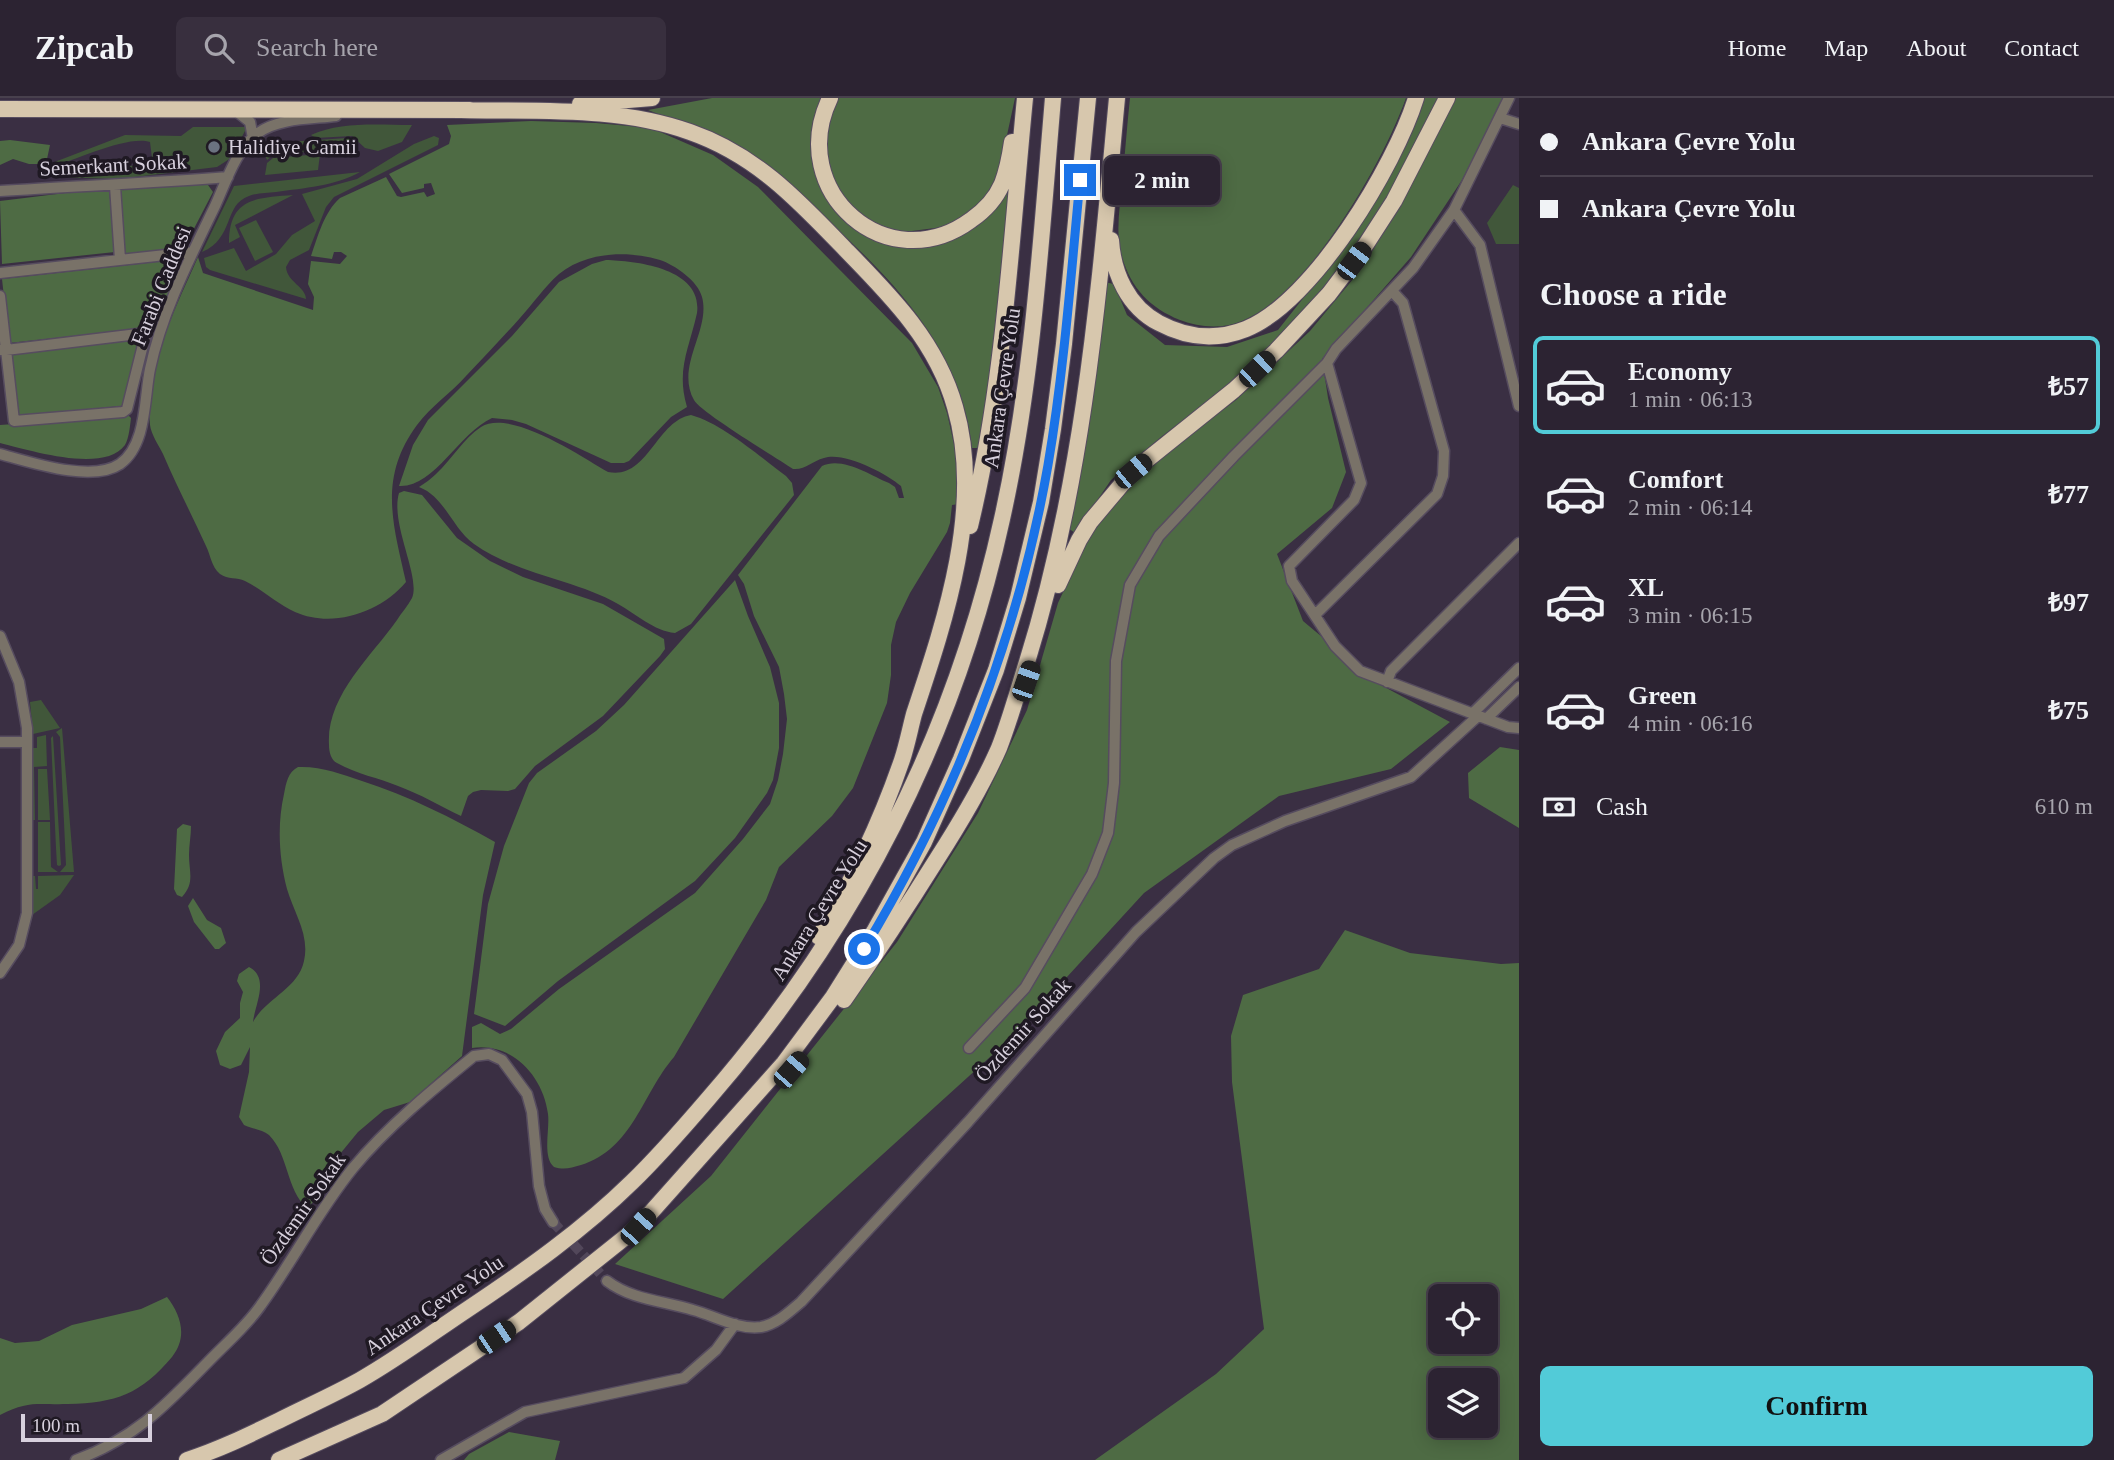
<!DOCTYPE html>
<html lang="en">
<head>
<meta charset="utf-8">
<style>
  :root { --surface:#2c2332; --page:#382f3e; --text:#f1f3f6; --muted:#a6a4ac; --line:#48404d; --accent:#52cbd8 }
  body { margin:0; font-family:Georgia,serif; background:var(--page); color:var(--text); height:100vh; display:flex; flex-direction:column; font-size:26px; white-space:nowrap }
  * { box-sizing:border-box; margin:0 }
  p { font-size:23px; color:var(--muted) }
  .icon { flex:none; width:38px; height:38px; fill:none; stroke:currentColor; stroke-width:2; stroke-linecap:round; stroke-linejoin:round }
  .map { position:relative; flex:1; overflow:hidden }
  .panel { display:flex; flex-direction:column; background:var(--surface); width:595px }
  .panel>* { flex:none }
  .guide { display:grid; align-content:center; height:154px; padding:0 21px; background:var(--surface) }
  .fabs { position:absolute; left:1428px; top:1186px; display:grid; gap:14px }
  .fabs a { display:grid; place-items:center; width:70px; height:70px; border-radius:10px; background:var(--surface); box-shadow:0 4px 18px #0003,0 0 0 2px var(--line); font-size:35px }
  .scale { position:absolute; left:21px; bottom:18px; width:131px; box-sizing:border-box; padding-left:7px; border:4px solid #d7d0dd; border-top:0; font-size:19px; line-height:24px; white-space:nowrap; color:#d7d0dd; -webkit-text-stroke:5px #1f1923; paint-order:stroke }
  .end { position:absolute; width:32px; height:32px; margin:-16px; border:9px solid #1a73e8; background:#fff; box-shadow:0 0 0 4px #fff }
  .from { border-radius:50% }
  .bubble { position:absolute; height:49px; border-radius:10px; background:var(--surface); box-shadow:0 4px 18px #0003,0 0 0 2px var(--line); font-size:23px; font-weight:600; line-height:49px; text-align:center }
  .car { position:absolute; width:21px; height:42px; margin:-21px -10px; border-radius:9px; box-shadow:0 0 5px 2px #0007; background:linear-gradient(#222 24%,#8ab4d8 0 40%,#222 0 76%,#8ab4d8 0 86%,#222 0) }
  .guide b { display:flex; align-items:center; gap:24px; height:66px; font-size:26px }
  .guide b+b { border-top:2px solid var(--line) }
  .guide i { width:18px; height:18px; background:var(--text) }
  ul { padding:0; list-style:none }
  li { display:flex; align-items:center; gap:21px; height:98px; margin:0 14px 10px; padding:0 7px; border:4px solid transparent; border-radius:10px }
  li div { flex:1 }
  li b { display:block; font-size:26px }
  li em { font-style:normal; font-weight:600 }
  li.active { border-color:var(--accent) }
  li>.icon { width:63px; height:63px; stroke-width:1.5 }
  h2 { padding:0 21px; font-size:32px; line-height:84px }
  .pay { display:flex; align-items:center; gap:18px; height:77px; padding:0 21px; font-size:26px }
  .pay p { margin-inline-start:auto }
  .cta { display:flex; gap:14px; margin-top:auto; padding:14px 21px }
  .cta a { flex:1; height:80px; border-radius:10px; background:var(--accent); color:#111; font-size:28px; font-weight:600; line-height:80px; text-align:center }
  header { display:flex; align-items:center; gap:42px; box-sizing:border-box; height:98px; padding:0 35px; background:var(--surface); border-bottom:2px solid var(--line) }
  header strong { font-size:33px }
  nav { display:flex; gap:38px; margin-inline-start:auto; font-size:24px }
  .search { width:490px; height:63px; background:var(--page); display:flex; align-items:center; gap:18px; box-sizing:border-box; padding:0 24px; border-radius:10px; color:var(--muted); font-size:26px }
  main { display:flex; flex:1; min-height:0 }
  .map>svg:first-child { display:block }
  .green { fill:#41573a }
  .forest { fill:#4e6b44; fill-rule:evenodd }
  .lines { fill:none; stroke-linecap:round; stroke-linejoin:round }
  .minor-tunnel { stroke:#52475a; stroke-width:10; stroke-dasharray:10 5; stroke-linecap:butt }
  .minor-casing { stroke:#564c5f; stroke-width:13 }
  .highway-casing { stroke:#564c5f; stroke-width:18 }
  .minor { stroke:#797268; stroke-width:10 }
  .highway { stroke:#d7c7ad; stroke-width:16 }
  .route { stroke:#1a73e8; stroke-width:9 }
  .worship-dot { fill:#6b7280; stroke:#1f1923; stroke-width:2.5 }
  .labels { text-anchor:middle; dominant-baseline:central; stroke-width:7; stroke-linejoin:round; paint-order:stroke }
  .poi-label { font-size:21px; fill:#d7d0dd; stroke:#1f1923; text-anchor:start }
  .street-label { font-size:21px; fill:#d7d0dd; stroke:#1f1923 }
</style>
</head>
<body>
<header>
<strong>Zipcab</strong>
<div class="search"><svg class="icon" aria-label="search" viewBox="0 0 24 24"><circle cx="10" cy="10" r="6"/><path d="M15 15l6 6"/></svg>Search here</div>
<nav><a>Home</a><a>Map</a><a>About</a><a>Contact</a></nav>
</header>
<main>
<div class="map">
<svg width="1519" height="1362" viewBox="0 0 1519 1362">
  <rect width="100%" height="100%" fill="#3a2f43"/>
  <path class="green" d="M412,27L402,44L378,53L365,50L352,38L315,40L311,37C341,23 379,27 412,27Z
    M193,29H247L231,60L217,69L118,81L53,79V73L98,61L101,66L122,69L147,66L152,60L150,44C128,37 75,62 52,69V65L125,37L181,38Z
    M434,38L439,40L438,47L334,99L326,109L309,152L290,162L286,169C287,184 306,189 306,201L210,172L206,169L204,160L234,150L246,173L276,156L292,137L315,123L302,96L357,81L414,46Z
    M347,40L352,41L358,49L273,57L267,62L262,49L272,45Z
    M320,56L318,72L265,77L267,65L273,60Z
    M360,74C335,88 304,90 276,94C267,95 257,95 249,98C223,107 235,140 202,154L234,88Z
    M1513,87L1519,90V146H1496L1487,125Z
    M293,97L235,127L240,139L229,145C229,99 257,100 293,97Z
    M256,122L273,154L255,163L239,130Z
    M41,602L60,630L33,636L30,604Z
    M62,630L74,774H60L66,767L60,639L56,634Z
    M46,637L47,668L34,669L35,722H31L32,650H37V639Z
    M53,638L61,767L59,768L57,767L56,750L51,640Z
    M38,671H47L50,722H38Z
    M38,724H50L51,769L58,774H38Z
    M74,777L60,797L32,817V778H35L36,791H38V778Z"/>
  <path class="forest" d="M712,0H823C814,49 805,81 844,120C853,128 863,138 875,141C891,146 917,144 934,146L1006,86L1013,87L982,350H972C961,243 880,168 803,101C786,87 765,64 746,53C715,36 680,25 648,12Z
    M832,0H1015L1001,65L994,84L984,100L970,114L943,129L904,134L882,129L860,117L828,80L827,11Z
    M1130,0H1406C1383,65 1308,197 1242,223C1223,231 1200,230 1180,222C1150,210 1131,190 1122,159C1115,135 1120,109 1122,85C1125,56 1127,28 1130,0Z
    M1422,0H1443L1381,114L1289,234L1216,297L1161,339L1111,382L1075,435L1068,430L1104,184L1114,186L1127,217L1165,247L1227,249L1278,232L1346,146L1415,25Z
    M1456,0H1505L1462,82L1411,159L1322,261L1328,300L1346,374L1332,410L1277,456L1303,523L1377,585L1450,624L1391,671L1279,698L1144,795L1011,940L723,1201L615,1166L711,1078L897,844L978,715L1027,612L1058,505L1095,426L1150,367L1236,302L1310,233L1363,169Z
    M531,23L596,25L651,30L713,57L758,89L912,245L938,289L947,315L958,364L959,406L952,407L950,425L947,434L910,495L896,524L891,547V577L887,605L853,690L832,718L779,769L766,802L674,959C642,996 633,1051 581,1067C571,1070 564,1072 554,1069C542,1059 550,1031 548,1016C543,978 512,944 472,950V929L481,925L500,936L511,931L559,891L695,795L743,741L770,706L778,682L783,656L787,621L784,596L779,569L754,518L744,486L738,477L822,368C842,358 870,377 889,385L895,389L899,400H904L901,388C886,375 843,353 824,360C812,363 806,372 793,371C777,360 700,314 694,302C675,268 711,232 702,199C698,183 675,167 660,162C627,152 586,154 559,176C544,189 533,206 520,220C502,240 484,259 466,278C451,295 431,308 417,327C378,380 393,426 406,484C381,514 333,531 295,514C277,506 263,492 245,483C237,479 228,482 220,476C211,468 211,458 206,448C192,417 176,387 163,356C159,348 151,336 150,327C144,271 176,209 198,159L203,175L313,212L314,199L308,186L311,163L340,166L347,158L341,154H334L332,161L311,158C318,138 324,114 340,100L386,79L397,98L401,99L424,94L427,99L435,96L431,85L424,86V90L402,95L389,76L449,46L451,38L447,27Z
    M10,42L50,47L47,61L39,66H29L13,61L0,67V43Z
    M202,85L208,87L213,94L186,146L161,154L127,156L124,154L120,92Z
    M106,90L109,91L115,154L2,166L0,103Z
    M174,162L178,163L180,167L156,227L120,233L9,245L2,181Z
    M606,162C636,163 703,170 697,215C689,251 676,272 687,309L671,319L629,363L624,365H611L526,326L512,322L492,320C459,335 434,390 399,388L413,347L428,322L512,238L559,184L592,166Z
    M139,242L124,306L121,308L17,318L11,255Z
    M691,317C723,326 759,358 786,378L792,385L794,397L691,526L675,535C654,533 636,516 618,506C574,481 518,477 474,446C452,430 445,399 419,389C425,385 431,381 436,376C452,361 463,341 481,329C510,310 582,359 608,374C648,382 656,323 691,317Z
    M129,318L131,320C130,328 129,340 125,347C104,376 29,352 0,345V327Z
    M404,393L422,397L457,440L490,463L523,479L603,506L664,541L665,551L660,558L603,618L535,668L515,691L508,693L481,692L473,694L468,698L461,718C440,708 420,696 398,688C379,680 356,676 337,665C331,662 329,654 329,647C326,598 371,559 397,522C401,515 408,508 412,500C421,479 390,426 399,395Z
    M735,482L748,518L770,569L779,605V650L773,682L767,695L735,740L695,783L558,883L505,928L474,916L488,806L504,748L529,685L537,675L596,633L624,607Z
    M1500,649L1519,652V730L1469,700L1468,675Z
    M298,669C321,668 341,676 362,683C409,698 452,720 495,744L483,797L462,958L410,1004L384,1012L358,1034L335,1062L313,1104L307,1110C286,1092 289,1057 269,1037C262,1031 252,1031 244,1027L239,1019L249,974L250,949L241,967L230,971L220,967L216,953L225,934L240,920V905L243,894L237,883L239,876L249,869C270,880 255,906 253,924C266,900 298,891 304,863C310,837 294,815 287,791C279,760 277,727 284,696C286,685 288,674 298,669Z
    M183,726L191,728C191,738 189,747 189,757C189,774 195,785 182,799L177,797L174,791L177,731Z
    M193,800L207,822L221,830L226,845L219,851H215L194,824L188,808Z
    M1345,832L1410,855L1501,866L1519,865V1362H1095L1216,1276L1264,1231L1232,984L1231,938L1243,897L1319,871ZM1440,1199H1486V1244H1440ZM1440,1283H1486V1328H1440Z
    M167,1199C181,1217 188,1239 172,1259C141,1296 116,1305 68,1306C37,1307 29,1302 0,1317V1240L15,1245L39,1243L72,1227L141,1211Z
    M509,1334L560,1343L555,1362H464L469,1356Z"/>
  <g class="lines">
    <path class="minor-tunnel" d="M553,1124L607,1183"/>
    <g class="minor-casing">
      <path id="minor" d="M235,12L250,24L253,40
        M1500,20L1519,26
        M115,88L120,161
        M0,93C76,88 152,85 228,79
        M1454,112L1480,147L1519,308
        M0,175L193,154
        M0,198L14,323L123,314L127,311L146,235L6,252H0
        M1327,265L1361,385L1354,402L1289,468L1292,483L1335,548L1360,573L1508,629L1519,630
        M0,356C30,364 92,385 120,366C147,347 144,300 150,271C162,214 190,160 215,108C226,84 236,51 258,35C278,20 312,21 336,18
        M1315,517L1437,396L1443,378L1444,353L1403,205L1392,193
        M0,538L19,584L27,630V815L19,847L0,875
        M1387,584L1391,573L1519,445
        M1472,616L1519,570
        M1486,621L1519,589
        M0,644H27
        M969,950L1025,890L1092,776L1108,735L1114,685L1116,563L1130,487L1159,438L1234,358L1327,265L1336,251L1413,170L1454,112L1509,0
        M607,1183C632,1202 664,1203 693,1212C715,1218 738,1232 761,1229C777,1226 789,1214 801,1204L968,1024L1136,834L1214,760L1232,747L1285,723L1411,679L1478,618
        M76,1362C135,1340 164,1309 207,1265C225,1246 246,1229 261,1207C293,1163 318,1113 353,1070C387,1029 432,992 474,958L489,956L502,962L527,996L532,1014L539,1088L545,1111L553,1124
        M441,1362L525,1314L684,1280L716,1252L735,1226"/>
    </g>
    <g class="highway-casing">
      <path id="highway" d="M830,0C785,94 888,183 971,122C984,113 996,100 1002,86C1007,73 1010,58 1012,44
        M580,6L652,0
        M0,11L470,12
        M461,12C537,14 618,8 690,34C756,57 798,102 845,151C891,198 937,244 955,309C984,408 945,523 914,616C910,631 907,647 902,662C881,723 852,784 819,839
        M1111,142C1113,175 1128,209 1159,225C1187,240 1216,243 1246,231C1313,204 1395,68 1416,0
        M970,428C1004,288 1011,142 1025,0
        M1058,487L1079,442L1090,424L1133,373L1234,292L1276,253L1329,196L1363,151L1394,103L1447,0
        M844,902C876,856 907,809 937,761C960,725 982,689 999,650C1010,622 1018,592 1027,564C1085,378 1099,192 1117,0
        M187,1362C221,1351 251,1336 282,1321C308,1308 335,1296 360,1282C397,1261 432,1235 468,1211C525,1173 583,1132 632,1084C659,1058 684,1029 708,1001C856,831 954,640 1002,421C1033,282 1041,141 1053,0
        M279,1362L382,1316L519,1224L638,1129L784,965L833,899L875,832L924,744L961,661L996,572L1018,500L1041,404L1053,331L1064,246L1088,0"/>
    </g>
    <use href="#minor" class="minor"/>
    <use href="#highway" class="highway"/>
  </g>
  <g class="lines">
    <path class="route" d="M864,851C954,702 1018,538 1048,367C1064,273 1071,177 1080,82"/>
  </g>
  <circle class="worship-dot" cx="214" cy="49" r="7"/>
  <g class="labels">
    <g class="poi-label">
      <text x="228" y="49">Halidiye Camii</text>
    </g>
    <g class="street-label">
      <text transform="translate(113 67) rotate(-3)">Semerkant Sokak</text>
      <text transform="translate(161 188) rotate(-68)">Farabi Caddesi</text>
      <text transform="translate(1002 290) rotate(-82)">Ankara Çevre Yolu</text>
      <text transform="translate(819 812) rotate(-58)">Ankara Çevre Yolu</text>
      <text transform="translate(1023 932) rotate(-48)">Özdemir Sokak</text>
      <text transform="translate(303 1111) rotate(-55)">Özdemir Sokak</text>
      <text transform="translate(434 1207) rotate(-34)">Ankara Çevre Yolu</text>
    </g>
  </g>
</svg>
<div class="fabs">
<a><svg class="icon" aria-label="locate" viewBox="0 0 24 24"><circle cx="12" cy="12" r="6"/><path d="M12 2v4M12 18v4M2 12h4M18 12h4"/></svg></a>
<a><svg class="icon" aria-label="layers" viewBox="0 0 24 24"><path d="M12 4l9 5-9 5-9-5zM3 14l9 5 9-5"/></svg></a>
</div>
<div class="scale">100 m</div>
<i class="end from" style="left:864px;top:851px"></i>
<i class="end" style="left:1080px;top:82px"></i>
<div class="bubble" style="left:1104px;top:58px;width:116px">2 min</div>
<i class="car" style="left:1354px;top:163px;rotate:37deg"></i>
<i class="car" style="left:1257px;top:271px;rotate:46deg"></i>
<i class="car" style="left:1133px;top:373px;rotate:50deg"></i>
<i class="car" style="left:1026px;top:583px;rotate:19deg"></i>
<i class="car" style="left:791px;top:972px;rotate:41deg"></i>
<i class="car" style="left:638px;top:1129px;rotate:42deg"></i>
<i class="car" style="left:496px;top:1239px;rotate:56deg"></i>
</div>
<section class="panel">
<div class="guide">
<b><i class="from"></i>Ankara Çevre Yolu</b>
<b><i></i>Ankara Çevre Yolu</b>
</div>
<h2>Choose a ride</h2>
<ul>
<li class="active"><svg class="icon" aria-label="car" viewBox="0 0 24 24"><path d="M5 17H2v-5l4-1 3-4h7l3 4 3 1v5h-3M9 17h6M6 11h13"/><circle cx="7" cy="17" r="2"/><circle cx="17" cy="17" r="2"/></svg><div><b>Economy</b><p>1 min · 06:13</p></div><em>₺57</em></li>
<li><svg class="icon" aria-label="car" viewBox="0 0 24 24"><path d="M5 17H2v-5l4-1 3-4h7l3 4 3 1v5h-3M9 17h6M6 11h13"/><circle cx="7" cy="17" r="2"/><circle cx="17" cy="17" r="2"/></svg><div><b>Comfort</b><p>2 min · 06:14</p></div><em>₺77</em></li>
<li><svg class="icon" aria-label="car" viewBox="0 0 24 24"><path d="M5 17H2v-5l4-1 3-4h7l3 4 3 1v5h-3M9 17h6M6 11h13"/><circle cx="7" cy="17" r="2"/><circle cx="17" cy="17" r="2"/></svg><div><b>XL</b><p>3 min · 06:15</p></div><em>₺97</em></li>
<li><svg class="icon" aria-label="car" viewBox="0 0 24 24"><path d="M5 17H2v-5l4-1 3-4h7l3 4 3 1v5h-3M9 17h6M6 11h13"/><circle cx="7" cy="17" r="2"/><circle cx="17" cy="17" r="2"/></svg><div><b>Green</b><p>4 min · 06:16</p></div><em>₺75</em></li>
</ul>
<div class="pay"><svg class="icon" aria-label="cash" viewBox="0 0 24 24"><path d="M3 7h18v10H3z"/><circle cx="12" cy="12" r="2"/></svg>Cash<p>610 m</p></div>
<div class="cta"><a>Confirm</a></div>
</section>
</main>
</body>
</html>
